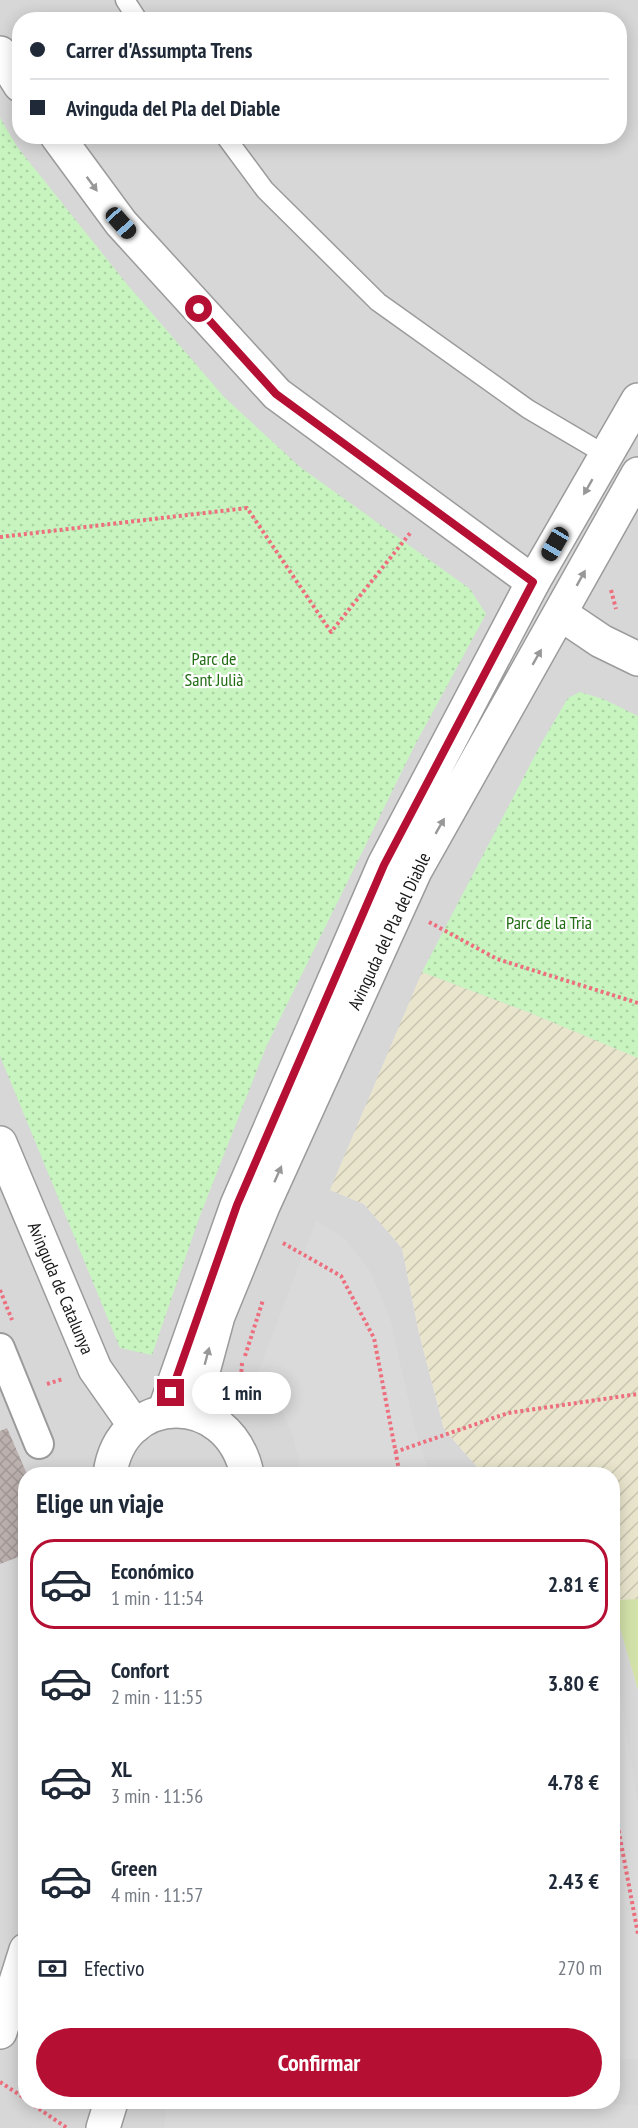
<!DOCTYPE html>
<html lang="es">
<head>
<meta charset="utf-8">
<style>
  :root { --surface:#fff; --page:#f2f2f3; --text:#1f2937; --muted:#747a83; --line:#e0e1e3; --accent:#b51034 }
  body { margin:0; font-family:"PT Sans Narrow",sans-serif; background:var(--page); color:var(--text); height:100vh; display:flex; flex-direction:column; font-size:22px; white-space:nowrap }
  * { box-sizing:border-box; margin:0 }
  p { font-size:20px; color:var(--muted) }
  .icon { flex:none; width:33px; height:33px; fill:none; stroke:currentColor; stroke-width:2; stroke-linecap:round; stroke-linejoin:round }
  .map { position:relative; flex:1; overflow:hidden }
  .panel { position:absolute; left:18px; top:1467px; width:602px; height:642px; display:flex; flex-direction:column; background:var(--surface); border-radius:24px; box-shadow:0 3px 15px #0003 }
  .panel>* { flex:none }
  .guide { position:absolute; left:12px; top:12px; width:615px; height:132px; border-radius:24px; box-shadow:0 3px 15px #0003; display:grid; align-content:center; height:132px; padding:0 18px; background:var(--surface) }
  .end { position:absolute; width:27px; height:27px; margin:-14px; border:8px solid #b51034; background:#fff; box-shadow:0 0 0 3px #fff }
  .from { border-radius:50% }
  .bubble { position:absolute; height:42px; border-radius:21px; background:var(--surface); box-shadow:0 3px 15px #0003; font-size:20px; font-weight:700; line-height:42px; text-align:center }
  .car { position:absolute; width:18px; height:36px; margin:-18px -9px; border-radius:8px; box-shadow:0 0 4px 2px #0007; background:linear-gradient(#222 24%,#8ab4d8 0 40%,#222 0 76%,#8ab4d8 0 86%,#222 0) }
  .guide b { display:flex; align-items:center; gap:21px; height:57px; font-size:22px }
  .guide b+b { border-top:2px solid var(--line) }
  .guide i { width:15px; height:15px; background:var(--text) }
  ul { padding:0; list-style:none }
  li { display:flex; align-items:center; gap:18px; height:90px; margin:0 12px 9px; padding:0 6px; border:3px solid transparent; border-radius:24px }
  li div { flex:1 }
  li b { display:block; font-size:22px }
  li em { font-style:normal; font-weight:700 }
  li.current { border-color:var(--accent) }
  li>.icon { width:54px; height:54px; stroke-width:1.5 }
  h2 { padding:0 18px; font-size:27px; line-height:72px }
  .pay { display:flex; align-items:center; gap:15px; height:66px; padding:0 18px; font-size:22px }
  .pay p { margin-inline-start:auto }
  .action { display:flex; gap:12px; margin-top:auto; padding:12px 18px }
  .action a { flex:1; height:69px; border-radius:36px; background:var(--accent); color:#fff; font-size:24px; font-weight:700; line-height:69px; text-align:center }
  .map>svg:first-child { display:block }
  .residential { fill:#d8d7d8; fill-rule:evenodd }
  .farmland { fill:url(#farmland-furrows) }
  .grass { fill:#d2e2a9 }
  .park { fill:url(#park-dots) }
  .parking { fill:#dadada }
  .building { fill:url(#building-cross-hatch) }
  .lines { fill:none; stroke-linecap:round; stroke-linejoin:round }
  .service-casing { stroke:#9b9b9b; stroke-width:21 }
  .pedestrian-casing { stroke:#9b9b9b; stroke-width:32 }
  .minor-casing { stroke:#9b9b9b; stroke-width:36 }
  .tertiary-casing { stroke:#9b9b9b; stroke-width:36 }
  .path { stroke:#ed6f7e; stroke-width:4; stroke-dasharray:3 3; stroke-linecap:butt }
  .service { stroke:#fff; stroke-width:18 }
  .pedestrian { stroke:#fff; stroke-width:28 }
  .minor { stroke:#fff; stroke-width:33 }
  .tertiary { stroke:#fff; stroke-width:33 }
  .oneway { fill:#989898 }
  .route { stroke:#b51034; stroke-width:8 }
  .labels { text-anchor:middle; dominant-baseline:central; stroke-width:4.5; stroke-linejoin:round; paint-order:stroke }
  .park-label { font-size:18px; fill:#206d13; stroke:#fff }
  .street-label { font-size:18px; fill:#1a1a1a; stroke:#fff }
</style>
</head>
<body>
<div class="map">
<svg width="638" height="2128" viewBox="0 0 638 2128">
  <defs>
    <pattern id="farmland-furrows" width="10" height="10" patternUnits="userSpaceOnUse" patternTransform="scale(1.5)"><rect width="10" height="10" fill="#e9e5cd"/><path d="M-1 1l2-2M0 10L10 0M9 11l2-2" fill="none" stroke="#c7c4af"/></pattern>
    <pattern id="park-dots" width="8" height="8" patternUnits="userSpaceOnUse" patternTransform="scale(1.5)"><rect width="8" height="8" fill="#c7f4bf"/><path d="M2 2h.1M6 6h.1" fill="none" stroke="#aad1a4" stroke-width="1.8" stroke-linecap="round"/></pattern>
    <pattern id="building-cross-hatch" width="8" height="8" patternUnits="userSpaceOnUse" patternTransform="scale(1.5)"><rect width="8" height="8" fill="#bbb0ae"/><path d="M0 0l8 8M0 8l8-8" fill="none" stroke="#a09795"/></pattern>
  </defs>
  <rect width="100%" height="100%" fill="#ebe5e0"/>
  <path class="residential" d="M0,0H638V1058L528,1012L330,1190L364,1204L402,1248L419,1333L444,1429L483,1474H26V2102H612V1599L638,1690V2128H0ZM20,20H620V136H20Z"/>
  <path class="farmland" d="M422,972L528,1012L638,1058V1599H612V1474H483L444,1429L419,1333L402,1248L364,1204L330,1190Z"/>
  <path class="grass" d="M638,1599V1690L612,1600Z"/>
  <path class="park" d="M0,118L18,148L126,283L224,397L300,467L470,589L486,614L416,743L266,1047L198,1221L152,1355L120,1348L0,1056Z
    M580,692L603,699L638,716V1058L528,1012L422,972L542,742L568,698Z"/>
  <path class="parking" d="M316,1221L345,1239L370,1271L390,1318L415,1430L428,1469L434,1474H299V1459L291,1431L278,1403L257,1375Z
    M612,1671L619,1688L638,1804V2059H612Z
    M167,2102H581L638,2105V2128H164Z"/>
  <path class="building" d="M7,1428L27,1474L26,1554L0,1564V1431Z"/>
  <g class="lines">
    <g class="service-casing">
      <path id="service" d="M125,0L138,20
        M225,136L265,190L378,302L528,409L606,455"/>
    </g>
    <g class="pedestrian-casing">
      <path id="pedestrian" d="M0,1348L39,1444"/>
    </g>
    <g class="minor-casing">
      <path id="minor" d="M0,53L20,85
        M57,136L121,223L277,394L533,582
        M561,614L601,641L638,659
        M0,1143L95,1369L135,1426
        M103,2128L111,2102"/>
    </g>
    <g class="tertiary-casing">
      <path id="tertiary" d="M164,1412L237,1205L384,865L533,582L638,400
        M192,1412L218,1316L263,1206L415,871L638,474
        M110,1474C121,1391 229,1389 247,1474
        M0,2032L26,1950"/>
    </g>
    <path class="path" d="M0,537L247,508L331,632L411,532
      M611,590L616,609
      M429,922L497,959L638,1003
      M283,1243L341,1276L374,1338L399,1470L405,1474
      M0,1290L12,1320
      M245,1356L263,1300
      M242,1363L240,1391L247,1404
      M47,1384L63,1379
      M395,1452L508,1413L638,1394
      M612,1795L638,1934
      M0,2082L26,2099
      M29,2102L67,2128"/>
    <use href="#service" class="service"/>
    <use href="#pedestrian" class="pedestrian"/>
    <use href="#minor" class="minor"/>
    <use href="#tertiary" class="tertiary"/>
  </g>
  <defs><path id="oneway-solid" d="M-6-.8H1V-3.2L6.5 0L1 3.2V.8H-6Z" transform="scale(1.5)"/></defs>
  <g class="oneway">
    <use href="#oneway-solid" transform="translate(92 184) rotate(54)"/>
    <use href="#oneway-solid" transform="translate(588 487) rotate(120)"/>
    <use href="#oneway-solid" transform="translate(581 578) rotate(-61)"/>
    <use href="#oneway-solid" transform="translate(537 657) rotate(-60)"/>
    <use href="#oneway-solid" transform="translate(440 826) rotate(-60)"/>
    <use href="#oneway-solid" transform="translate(278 1174) rotate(-66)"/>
    <use href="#oneway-solid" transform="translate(207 1356) rotate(-75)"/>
  </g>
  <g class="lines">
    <path class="route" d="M171,1393L237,1205L384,865L533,582L276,394L199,309"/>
  </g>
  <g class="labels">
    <g class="park-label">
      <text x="214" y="658">Parc de<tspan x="214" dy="21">Sant Julià</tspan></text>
      <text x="549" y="922">Parc de la Tria</text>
    </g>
    <g class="street-label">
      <text transform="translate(389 931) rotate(-65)">Avinguda del Pla del Diable</text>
      <text transform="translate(61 1288) rotate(67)">Avinguda de Catalunya</text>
    </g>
  </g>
</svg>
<i class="end from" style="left:199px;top:309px"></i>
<i class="end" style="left:171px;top:1393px"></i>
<div class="bubble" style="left:192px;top:1372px;width:99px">1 min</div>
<i class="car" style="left:121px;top:223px;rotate:138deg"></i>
<i class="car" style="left:555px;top:544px;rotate:210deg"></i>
<div class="guide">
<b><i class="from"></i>Carrer d'Assumpta Trens</b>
<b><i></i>Avinguda del Pla del Diable</b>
</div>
<section class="panel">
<h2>Elige un viaje</h2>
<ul>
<li class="current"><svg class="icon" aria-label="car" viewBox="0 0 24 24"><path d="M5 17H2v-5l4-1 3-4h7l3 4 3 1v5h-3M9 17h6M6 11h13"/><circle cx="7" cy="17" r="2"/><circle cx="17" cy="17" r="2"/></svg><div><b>Económico</b><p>1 min · 11:54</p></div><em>2.81 €</em></li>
<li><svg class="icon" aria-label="car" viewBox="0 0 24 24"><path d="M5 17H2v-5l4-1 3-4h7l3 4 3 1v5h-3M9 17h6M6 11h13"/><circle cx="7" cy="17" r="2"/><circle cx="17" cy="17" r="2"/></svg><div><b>Confort</b><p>2 min · 11:55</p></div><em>3.80 €</em></li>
<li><svg class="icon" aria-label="car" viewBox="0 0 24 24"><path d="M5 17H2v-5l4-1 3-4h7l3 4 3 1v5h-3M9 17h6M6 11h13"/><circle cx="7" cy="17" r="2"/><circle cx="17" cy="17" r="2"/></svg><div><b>XL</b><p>3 min · 11:56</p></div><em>4.78 €</em></li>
<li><svg class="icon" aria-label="car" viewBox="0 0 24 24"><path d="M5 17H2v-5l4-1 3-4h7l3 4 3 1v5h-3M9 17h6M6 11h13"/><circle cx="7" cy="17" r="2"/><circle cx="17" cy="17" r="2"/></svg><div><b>Green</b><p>4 min · 11:57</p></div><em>2.43 €</em></li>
</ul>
<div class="pay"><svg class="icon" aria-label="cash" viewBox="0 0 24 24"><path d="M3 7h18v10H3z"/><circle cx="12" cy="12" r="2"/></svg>Efectivo<p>270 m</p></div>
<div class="action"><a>Confirmar</a></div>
</section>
</div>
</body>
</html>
